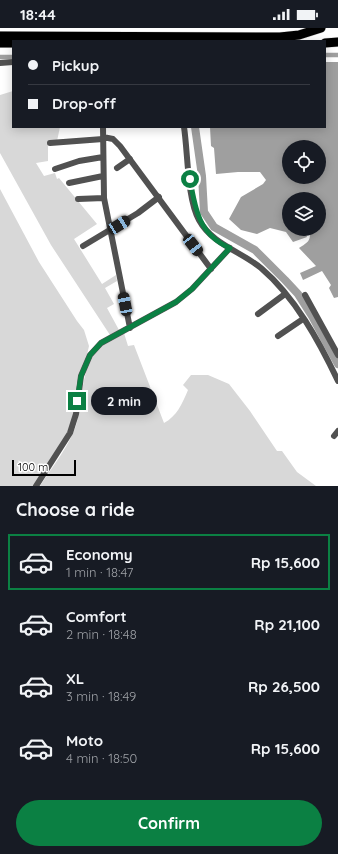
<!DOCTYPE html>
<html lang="en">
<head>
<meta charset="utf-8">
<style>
  :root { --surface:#171b24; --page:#20242c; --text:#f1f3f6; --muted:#9ea1a6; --line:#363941; --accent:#0b8043 }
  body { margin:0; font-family:Quicksand,sans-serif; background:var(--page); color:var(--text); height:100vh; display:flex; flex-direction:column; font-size:15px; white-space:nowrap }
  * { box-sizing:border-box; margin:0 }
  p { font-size:13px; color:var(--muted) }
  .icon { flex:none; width:22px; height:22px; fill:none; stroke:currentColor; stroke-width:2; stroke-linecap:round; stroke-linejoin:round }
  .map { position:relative; height:458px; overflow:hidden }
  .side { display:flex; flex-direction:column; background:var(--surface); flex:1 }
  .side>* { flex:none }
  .top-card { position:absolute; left:12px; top:12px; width:314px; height:88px; border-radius:0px; box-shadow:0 2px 10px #0003; display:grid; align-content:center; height:88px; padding:0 16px; background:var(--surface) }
  .tools { position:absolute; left:282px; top:112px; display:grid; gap:8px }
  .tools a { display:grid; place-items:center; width:44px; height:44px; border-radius:50%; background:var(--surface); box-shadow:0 2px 10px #0003; font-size:20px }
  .scale { position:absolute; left:12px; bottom:10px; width:64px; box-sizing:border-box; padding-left:4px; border:2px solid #000; border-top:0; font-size:11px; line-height:14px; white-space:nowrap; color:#000; -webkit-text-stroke:3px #fff; paint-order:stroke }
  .end { position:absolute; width:18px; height:18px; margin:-9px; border:5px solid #0b8043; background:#fff; box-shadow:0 0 0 2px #fff }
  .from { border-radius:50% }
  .bubble { position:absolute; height:28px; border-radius:14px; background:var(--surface); box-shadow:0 2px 10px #0003; font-size:13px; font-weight:700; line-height:28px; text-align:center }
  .car { position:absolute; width:12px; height:24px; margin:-12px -6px; border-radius:5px; box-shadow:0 0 3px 1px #0007; background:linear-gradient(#222 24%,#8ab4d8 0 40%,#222 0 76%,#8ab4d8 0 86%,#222 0) }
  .top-card b { display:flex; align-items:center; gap:14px; height:38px; font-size:15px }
  .top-card b+b { border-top:1px solid var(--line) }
  .top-card i { width:10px; height:10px; background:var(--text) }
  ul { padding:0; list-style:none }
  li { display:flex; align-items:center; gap:12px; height:56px; margin:0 8px 6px; padding:0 8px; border:2px solid transparent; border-radius:0px }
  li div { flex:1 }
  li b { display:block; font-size:15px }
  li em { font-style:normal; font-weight:700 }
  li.selected { border-color:var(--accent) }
  li>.icon { width:36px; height:36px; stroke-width:1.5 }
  h2 { padding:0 16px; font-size:18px; line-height:48px }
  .cta { display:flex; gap:8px; margin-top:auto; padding:8px 16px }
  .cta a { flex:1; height:46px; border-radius:24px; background:var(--accent); color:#fff; font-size:16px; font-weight:700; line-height:46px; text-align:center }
  .status { display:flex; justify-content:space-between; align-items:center; height:28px; padding:0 20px; background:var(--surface); direction:ltr }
  .status svg { height:11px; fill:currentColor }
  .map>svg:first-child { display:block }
  .green { fill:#d8d8d8 }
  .water { fill:#9f9f9f; fill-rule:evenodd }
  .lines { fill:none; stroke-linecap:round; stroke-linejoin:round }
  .canal { stroke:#9f9f9f; stroke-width:4.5 }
  .river { stroke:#9f9f9f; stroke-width:8 }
  .highway-casing { stroke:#dbdbdb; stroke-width:10 }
  .minor { stroke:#515151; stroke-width:6 }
  .highway { stroke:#000; stroke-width:9 }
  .route { stroke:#0b8043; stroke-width:5 }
</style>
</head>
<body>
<div class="status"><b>18:44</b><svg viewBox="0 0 49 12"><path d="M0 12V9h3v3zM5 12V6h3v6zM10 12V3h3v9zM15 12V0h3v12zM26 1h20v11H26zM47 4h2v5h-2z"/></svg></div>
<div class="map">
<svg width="338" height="458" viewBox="0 0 338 458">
  <rect width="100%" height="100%" fill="#fff"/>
  <path class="green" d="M13,63V99H60L57,113L48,115V133L36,135L44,148L55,145L57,151L59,150L97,196L74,211L102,256L116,247L117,253L105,260L114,276L107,280L119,302L110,307L51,217L0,125V67Z
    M0,161L39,234L77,293L84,302L89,318L71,396L64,412L33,458H0Z
    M124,305L128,318L134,317L164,395C177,388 182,376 188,362L183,357L191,347H208L229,356L250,383L277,423H282L297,444L316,458H40C52,439 71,416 77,394C83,372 81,332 102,317C108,312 117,309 124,305Z"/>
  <path class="water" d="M325,34H338V269L334,270L329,260L331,257L322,243L303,252L300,245L316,238L299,220C307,215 312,213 309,202L305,204L307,209L293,214L286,204L270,200L257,206L241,202L229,191L241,169L263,156L266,152L260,144H238L216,146L214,120L211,118L210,99H325ZM289,119H319V149H289ZM289,171H319V201H289Z"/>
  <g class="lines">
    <path class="canal" d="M325,27H338
      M0,29H13"/>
    <path class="river" d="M195,99L202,148L204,184L214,199L255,222L285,252L298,266L312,288L338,336"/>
    <g class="highway-casing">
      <path id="highway" d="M0,8L280,9L299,7L321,0
        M0,15H13
        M325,15L338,14"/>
    </g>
    <path class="minor" d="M0,35L13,34
      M103,99L104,170L130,300
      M184,99C188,125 187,170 199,192C212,216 240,223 261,240C295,269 319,313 338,353
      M103,109L113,111L120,118L211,241
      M50,115L103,111
      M117,140L130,131
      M55,141L79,133L103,129
      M69,155L103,148
      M78,171L104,170
      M83,218L138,185L159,169
      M305,267L338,327
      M258,286L285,266
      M278,308L303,291
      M334,408L338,403
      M36,458L70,405L76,386L81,348L90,327L101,315L176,274L192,261L230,220"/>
    <use href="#highway" class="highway"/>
  </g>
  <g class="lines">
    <path class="route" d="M77,373L81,348L90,327L101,315L176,274L192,261L230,220C199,207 195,181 190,151"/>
  </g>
</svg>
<div class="tools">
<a><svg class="icon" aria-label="locate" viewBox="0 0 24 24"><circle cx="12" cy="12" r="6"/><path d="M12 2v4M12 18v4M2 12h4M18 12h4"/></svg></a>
<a><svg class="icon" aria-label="layers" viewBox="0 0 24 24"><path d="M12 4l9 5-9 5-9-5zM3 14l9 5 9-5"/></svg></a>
</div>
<div class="scale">100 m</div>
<i class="end from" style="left:190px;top:151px"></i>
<i class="end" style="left:77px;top:373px"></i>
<div class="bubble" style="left:91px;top:359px;width:66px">2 min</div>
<i class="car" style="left:119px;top:197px;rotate:58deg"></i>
<i class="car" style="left:193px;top:217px;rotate:142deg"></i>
<i class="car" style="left:125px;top:276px;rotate:349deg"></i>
<div class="top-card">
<b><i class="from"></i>Pickup</b>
<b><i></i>Drop-off</b>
</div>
</div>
<section class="side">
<h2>Choose a ride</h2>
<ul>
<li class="selected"><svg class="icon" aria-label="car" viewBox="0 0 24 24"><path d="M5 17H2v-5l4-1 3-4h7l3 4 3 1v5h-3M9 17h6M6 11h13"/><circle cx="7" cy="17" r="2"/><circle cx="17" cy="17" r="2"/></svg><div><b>Economy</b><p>1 min · 18:47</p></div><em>Rp 15,600</em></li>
<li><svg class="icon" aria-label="car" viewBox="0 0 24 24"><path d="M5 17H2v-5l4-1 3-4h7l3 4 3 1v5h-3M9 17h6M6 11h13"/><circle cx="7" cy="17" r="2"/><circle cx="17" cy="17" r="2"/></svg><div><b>Comfort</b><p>2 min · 18:48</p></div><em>Rp 21,100</em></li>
<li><svg class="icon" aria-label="car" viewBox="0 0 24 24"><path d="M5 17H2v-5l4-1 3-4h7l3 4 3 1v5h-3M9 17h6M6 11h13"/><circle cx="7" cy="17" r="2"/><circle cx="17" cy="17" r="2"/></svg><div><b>XL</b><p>3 min · 18:49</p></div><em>Rp 26,500</em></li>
<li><svg class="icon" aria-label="car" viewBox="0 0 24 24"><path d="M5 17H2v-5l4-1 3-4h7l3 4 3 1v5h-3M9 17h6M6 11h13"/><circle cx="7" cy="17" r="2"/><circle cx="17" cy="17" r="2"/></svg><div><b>Moto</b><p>4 min · 18:50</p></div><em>Rp 15,600</em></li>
</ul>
<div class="cta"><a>Confirm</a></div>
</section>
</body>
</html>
